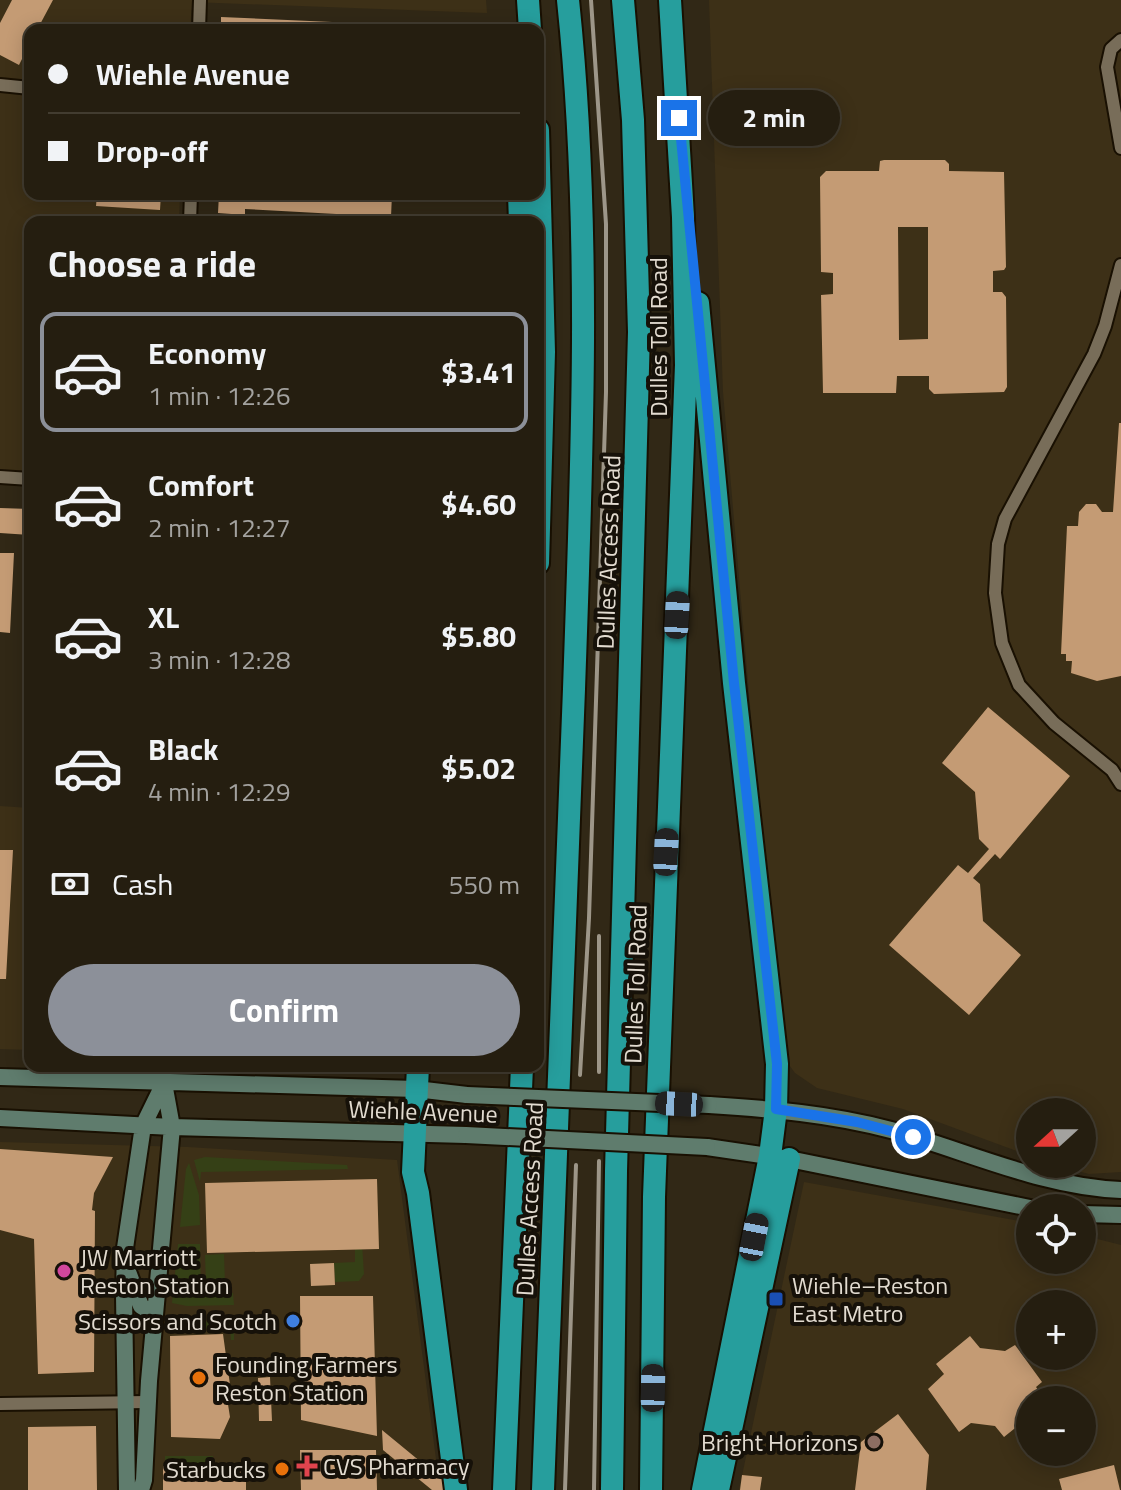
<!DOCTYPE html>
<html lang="en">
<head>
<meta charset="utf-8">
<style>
  :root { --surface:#251e10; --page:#2d2719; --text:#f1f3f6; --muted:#a3a29f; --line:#423c30; --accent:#8c9099 }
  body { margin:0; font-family:"Titillium Web",sans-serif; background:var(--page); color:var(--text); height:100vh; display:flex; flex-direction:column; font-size:30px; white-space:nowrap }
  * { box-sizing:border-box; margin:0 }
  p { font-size:26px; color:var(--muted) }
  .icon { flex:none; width:44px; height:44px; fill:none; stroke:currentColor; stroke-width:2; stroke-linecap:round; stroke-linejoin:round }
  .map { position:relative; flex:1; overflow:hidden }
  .drawer { position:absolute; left:24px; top:216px; width:520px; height:856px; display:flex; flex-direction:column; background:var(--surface); border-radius:16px; box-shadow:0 4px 20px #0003,0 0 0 2px var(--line) }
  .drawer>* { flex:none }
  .hud { position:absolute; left:24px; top:24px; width:520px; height:176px; border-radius:16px; box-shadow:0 4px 20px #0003,0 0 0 2px var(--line); display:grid; align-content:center; height:176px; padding:0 24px; background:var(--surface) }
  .needle { width:52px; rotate:249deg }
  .buttons { position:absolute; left:1016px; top:1098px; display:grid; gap:16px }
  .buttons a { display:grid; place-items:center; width:80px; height:80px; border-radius:50%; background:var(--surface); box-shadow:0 4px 20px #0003,0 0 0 2px var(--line); font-size:40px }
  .end { position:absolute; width:36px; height:36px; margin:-18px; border:10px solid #1a73e8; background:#fff; box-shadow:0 0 0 4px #fff }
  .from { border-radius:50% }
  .bubble { position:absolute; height:56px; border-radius:28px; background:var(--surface); box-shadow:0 4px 20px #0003,0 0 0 2px var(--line); font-size:26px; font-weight:700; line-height:56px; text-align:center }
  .car { position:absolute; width:24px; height:48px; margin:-24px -12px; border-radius:10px; box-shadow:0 0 6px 2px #0007; background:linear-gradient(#222 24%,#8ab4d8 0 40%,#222 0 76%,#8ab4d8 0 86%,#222 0) }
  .hud b { display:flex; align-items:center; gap:28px; height:76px; font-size:30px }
  .hud b+b { border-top:2px solid var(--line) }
  .hud i { width:20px; height:20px; background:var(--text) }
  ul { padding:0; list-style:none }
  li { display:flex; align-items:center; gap:24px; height:120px; margin:0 16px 12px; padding:0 8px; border:4px solid transparent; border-radius:16px }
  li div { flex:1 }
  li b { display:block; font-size:30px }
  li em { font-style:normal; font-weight:700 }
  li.selected { border-color:var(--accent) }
  li>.icon { width:72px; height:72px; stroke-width:1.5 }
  h2 { padding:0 24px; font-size:36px; line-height:96px }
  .pay { display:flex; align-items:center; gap:20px; height:88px; padding:0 24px; font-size:30px }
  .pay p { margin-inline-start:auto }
  .button { display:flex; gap:16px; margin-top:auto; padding:16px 24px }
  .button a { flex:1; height:92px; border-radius:48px; background:var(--accent); color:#fff; font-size:32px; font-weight:700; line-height:92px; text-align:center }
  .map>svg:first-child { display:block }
  .built { fill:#3d3017; fill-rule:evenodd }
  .green { fill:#354016 }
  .building { fill:#c49b74; fill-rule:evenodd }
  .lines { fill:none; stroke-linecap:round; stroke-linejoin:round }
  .street-casing { stroke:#191002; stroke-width:16 }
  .secondary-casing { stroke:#191002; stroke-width:20 }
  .highway-casing { stroke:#191002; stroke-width:26 }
  .street { stroke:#786d59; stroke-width:12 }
  .secondary { stroke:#5f7c6d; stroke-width:16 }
  .highway { stroke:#269e9d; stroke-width:22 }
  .rail { stroke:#9d9688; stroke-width:4 }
  .secondary-bridge-casing { stroke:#191002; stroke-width:20; stroke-linecap:butt }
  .secondary-bridge { stroke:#5f7c6d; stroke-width:16 }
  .route { stroke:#1a73e8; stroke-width:10 }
  .hotel-dot { fill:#d1479c; stroke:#161109; stroke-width:3 }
  .transit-dot { fill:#1a4fb4; stroke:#161109; stroke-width:3 }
  .shop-dot { fill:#3f7fe0; stroke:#161109; stroke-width:3 }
  .food-dot { fill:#e8710a; stroke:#161109; stroke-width:3 }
  .education-dot { fill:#8d6e63; stroke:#161109; stroke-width:3 }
  .health-dot { fill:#e0444e; stroke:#161109; stroke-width:3 }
  .labels { text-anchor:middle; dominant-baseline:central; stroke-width:8; stroke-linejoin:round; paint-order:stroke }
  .street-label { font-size:24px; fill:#e2dbd0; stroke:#161109 }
  .poi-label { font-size:24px; fill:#e2dbd0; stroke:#161109; text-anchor:start }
</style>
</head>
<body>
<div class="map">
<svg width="1121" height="1490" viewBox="0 0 1121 1490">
  <rect width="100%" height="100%" fill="#312816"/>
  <path class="built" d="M0,0H486L487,13L192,2L190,30H30V194H180L179,222H30V477L0,469Z
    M709,0H1121V1172L1089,1174L1051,1164H1082V1112H1030V1156L903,1109L817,1088L795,1073L787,1062L770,937L723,392Z
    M0,806L30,808V1050L0,1049Z
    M0,1142L188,1147L397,1160L440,1490H0Z
    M804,1182L1030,1223V1260H1082V1235L1121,1245V1490H739ZM1030,1304H1082V1356H1030ZM1030,1400H1082V1452H1030Z"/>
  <path class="green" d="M205,1157L347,1165L348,1169L201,1172L200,1182L194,1160Z
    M189,1163L199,1195L200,1225L180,1227L186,1169Z
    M362,1243L364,1274L359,1281L335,1282L334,1263L355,1262V1245Z
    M178,1244H200L201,1293H233L234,1305L187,1306L172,1303Z
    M224,1254L225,1284H206L205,1255Z
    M234,1320V1340H231L230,1328L171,1330V1323Z
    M165,1456H213V1464L165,1465Z"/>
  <path class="building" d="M12,0H53L37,30H30V43L19,65L0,55V23Z
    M221,17L399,25V30H221Z
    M884,160H945L949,164V171L1004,172L1006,267L1004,270L993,271V292H1002L1006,297L1007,387L1004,392L934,394L929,389V376H897L896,393H823L821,295L833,294V273L821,272V269L820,177L826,171H879L880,161ZM898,227H928V339L899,340Z
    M97,194H161L160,210L96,206Z
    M219,194H392L391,217L245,209V215L218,213Z
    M1119,423H1121V676L1097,681L1071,673L1072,661H1066V654H1061L1067,526H1078L1079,512L1086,504H1096L1102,512H1113Z
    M0,508L30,509V535L0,533Z
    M0,553H14L10,633L0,632Z
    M988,707L1070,776L1000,859L995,854L973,878L980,884L983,921L1021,955L969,1015L889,945L958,865L968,873L989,849L979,839L975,792L942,763Z
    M0,850H13L6,979H0Z
    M0,1149L113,1157L94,1193L92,1210L95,1211L94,1372L38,1374L34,1239L0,1230Z
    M377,1179L379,1249L207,1253L205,1183Z
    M334,1263L335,1285L311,1286L310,1264Z
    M300,1296H373L377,1436L301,1420Z
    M223,1334L231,1392L227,1398L230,1417L220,1439L171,1437L170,1336Z
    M970,1336L980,1348L1005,1351L1015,1345L1042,1382L1036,1387L1045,1400H1030V1416L1004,1437L995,1426L971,1423L959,1432L928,1389L944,1374L936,1364Z
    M270,1377L272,1421H259L258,1378Z
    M898,1414L929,1455L926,1490H855L861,1442Z
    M96,1426L97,1490H28V1427Z
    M382,1430L455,1490H432L383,1450Z
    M300,1450H376L377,1490H301Z
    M213,1464H246V1490H163V1466Z
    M1114,1465L1120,1490H1062L1059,1479Z
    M742,1475L762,1477L760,1490H740Z"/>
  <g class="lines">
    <g class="street-casing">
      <path id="street" d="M199,30L200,0
        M1121,40L1111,49L1107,67L1121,148
        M0,85L30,88
        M190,222L191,194
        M1121,265L1105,326L1094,354L1005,519L998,544L995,593L1002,643L1019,685L1054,723L1112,770L1121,784
        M0,477L30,479
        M164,1083V1066
        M0,1404L147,1402"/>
    </g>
    <g class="secondary-casing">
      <path id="secondary" d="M0,1077L416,1089L467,1095
        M709,1105C771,1109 831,1114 891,1130C967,1151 1042,1187 1121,1190
        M0,1118L172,1127L466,1135
        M707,1147L789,1159L1030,1208
        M1082,1214L1121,1215
        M127,1269L141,1306L154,1314
        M127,1490L124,1296L125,1248L143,1126L164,1083
        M141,1490L144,1480L149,1381L172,1127L164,1083"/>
    </g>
    <g class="highway-casing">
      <path id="highway" d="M528,0L530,30
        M538,130L544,352L538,563
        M519,194L520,222
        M698,303L734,683L777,1064L776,1109L770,1156L703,1490
        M418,1066L413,1172L418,1193L456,1490
        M504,1490L522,1066
        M543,1490C553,1223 564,956 574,689C582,459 592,229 568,0
        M612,1490L616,1171L639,332L633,120L623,0
        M651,1490L654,1197L686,365L683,217L670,0
        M718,1490L789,1159"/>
    </g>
    <use href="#street" class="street"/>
    <use href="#secondary" class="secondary"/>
    <use href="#highway" class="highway"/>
    <path class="rail" d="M599,1072V936
      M580,1075L589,918L606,392V224L591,0
      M565,1490L576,1165
      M594,1490L599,1161"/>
    <g class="secondary-bridge-casing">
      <path id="secondary-bridge" d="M467,1095L709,1105
        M466,1135L707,1147"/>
    </g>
    <use href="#secondary-bridge" class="secondary-bridge"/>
  </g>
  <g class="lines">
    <path class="route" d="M679,118L734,683L777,1064L776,1109L857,1122L913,1137"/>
  </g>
  <circle class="hotel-dot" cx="64" cy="1271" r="8"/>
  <rect class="transit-dot" x="768" y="1291" width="16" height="16" rx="4"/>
  <circle class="shop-dot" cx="293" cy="1321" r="8"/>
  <g class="food-dot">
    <circle cx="199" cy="1378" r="8"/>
    <circle cx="282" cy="1469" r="8"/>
  </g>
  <circle class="education-dot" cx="874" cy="1442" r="8"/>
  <path class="health-dot" d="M303 1454h8v8h8v8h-8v8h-8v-8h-8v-8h8z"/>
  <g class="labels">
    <g class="street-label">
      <text transform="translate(658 337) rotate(-90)">Dulles Toll Road</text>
      <text transform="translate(608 552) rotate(-88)">Dulles Access Road</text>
      <text transform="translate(635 984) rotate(-88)">Dulles Toll Road</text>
      <text transform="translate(423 1111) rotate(2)">Wiehle Avenue</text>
      <text transform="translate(529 1199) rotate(-87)">Dulles Access Road</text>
    </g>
    <g class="poi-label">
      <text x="80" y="1257">JW Marriott<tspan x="80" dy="28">Reston Station</tspan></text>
      <text x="792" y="1285">Wiehle–Reston<tspan x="792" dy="28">East Metro</tspan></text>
      <text x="277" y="1321" text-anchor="end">Scissors and Scotch</text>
      <text x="215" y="1364">Founding Farmers<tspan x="215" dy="28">Reston Station</tspan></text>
      <text x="858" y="1442" text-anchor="end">Bright Horizons</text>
      <text x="323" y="1466">CVS Pharmacy</text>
      <text x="266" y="1469" text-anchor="end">Starbucks</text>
    </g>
  </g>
</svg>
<div class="buttons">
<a><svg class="needle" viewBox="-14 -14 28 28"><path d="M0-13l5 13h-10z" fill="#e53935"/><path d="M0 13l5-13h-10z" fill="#a3a29f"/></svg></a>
<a><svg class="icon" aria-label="locate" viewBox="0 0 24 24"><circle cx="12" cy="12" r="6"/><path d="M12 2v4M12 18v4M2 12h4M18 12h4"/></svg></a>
<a>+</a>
<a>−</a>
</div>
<i class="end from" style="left:913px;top:1137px"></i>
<i class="end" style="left:679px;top:118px"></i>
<div class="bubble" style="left:708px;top:90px;width:132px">2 min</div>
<i class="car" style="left:677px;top:615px;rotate:3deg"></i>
<i class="car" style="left:666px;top:852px;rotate:3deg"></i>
<i class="car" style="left:679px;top:1104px;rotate:273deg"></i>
<i class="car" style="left:754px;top:1237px;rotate:11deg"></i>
<i class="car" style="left:653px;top:1388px;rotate:1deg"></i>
<div class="hud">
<b><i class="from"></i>Wiehle Avenue</b>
<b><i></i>Drop-off</b>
</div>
<section class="drawer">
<h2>Choose a ride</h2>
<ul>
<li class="selected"><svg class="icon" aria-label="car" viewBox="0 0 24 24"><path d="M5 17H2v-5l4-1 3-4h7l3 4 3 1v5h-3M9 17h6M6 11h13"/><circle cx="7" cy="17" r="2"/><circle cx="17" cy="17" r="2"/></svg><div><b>Economy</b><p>1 min · 12:26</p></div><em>$3.41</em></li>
<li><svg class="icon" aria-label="car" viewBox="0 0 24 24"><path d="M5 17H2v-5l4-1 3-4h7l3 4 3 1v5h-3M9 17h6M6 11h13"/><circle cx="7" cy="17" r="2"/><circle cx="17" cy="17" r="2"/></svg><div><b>Comfort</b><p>2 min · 12:27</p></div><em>$4.60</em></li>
<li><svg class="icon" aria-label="car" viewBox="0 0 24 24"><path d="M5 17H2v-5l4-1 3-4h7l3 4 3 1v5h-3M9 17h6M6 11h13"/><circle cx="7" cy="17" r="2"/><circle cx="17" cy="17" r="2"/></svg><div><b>XL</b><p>3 min · 12:28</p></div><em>$5.80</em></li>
<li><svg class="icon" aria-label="car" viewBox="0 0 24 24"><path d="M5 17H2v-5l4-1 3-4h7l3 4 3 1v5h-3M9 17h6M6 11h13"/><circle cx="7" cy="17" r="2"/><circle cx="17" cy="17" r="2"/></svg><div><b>Black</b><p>4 min · 12:29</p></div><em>$5.02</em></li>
</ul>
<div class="pay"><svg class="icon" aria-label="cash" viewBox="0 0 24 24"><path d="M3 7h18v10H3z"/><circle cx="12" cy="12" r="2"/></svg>Cash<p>550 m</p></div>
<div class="button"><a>Confirm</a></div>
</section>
</div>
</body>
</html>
